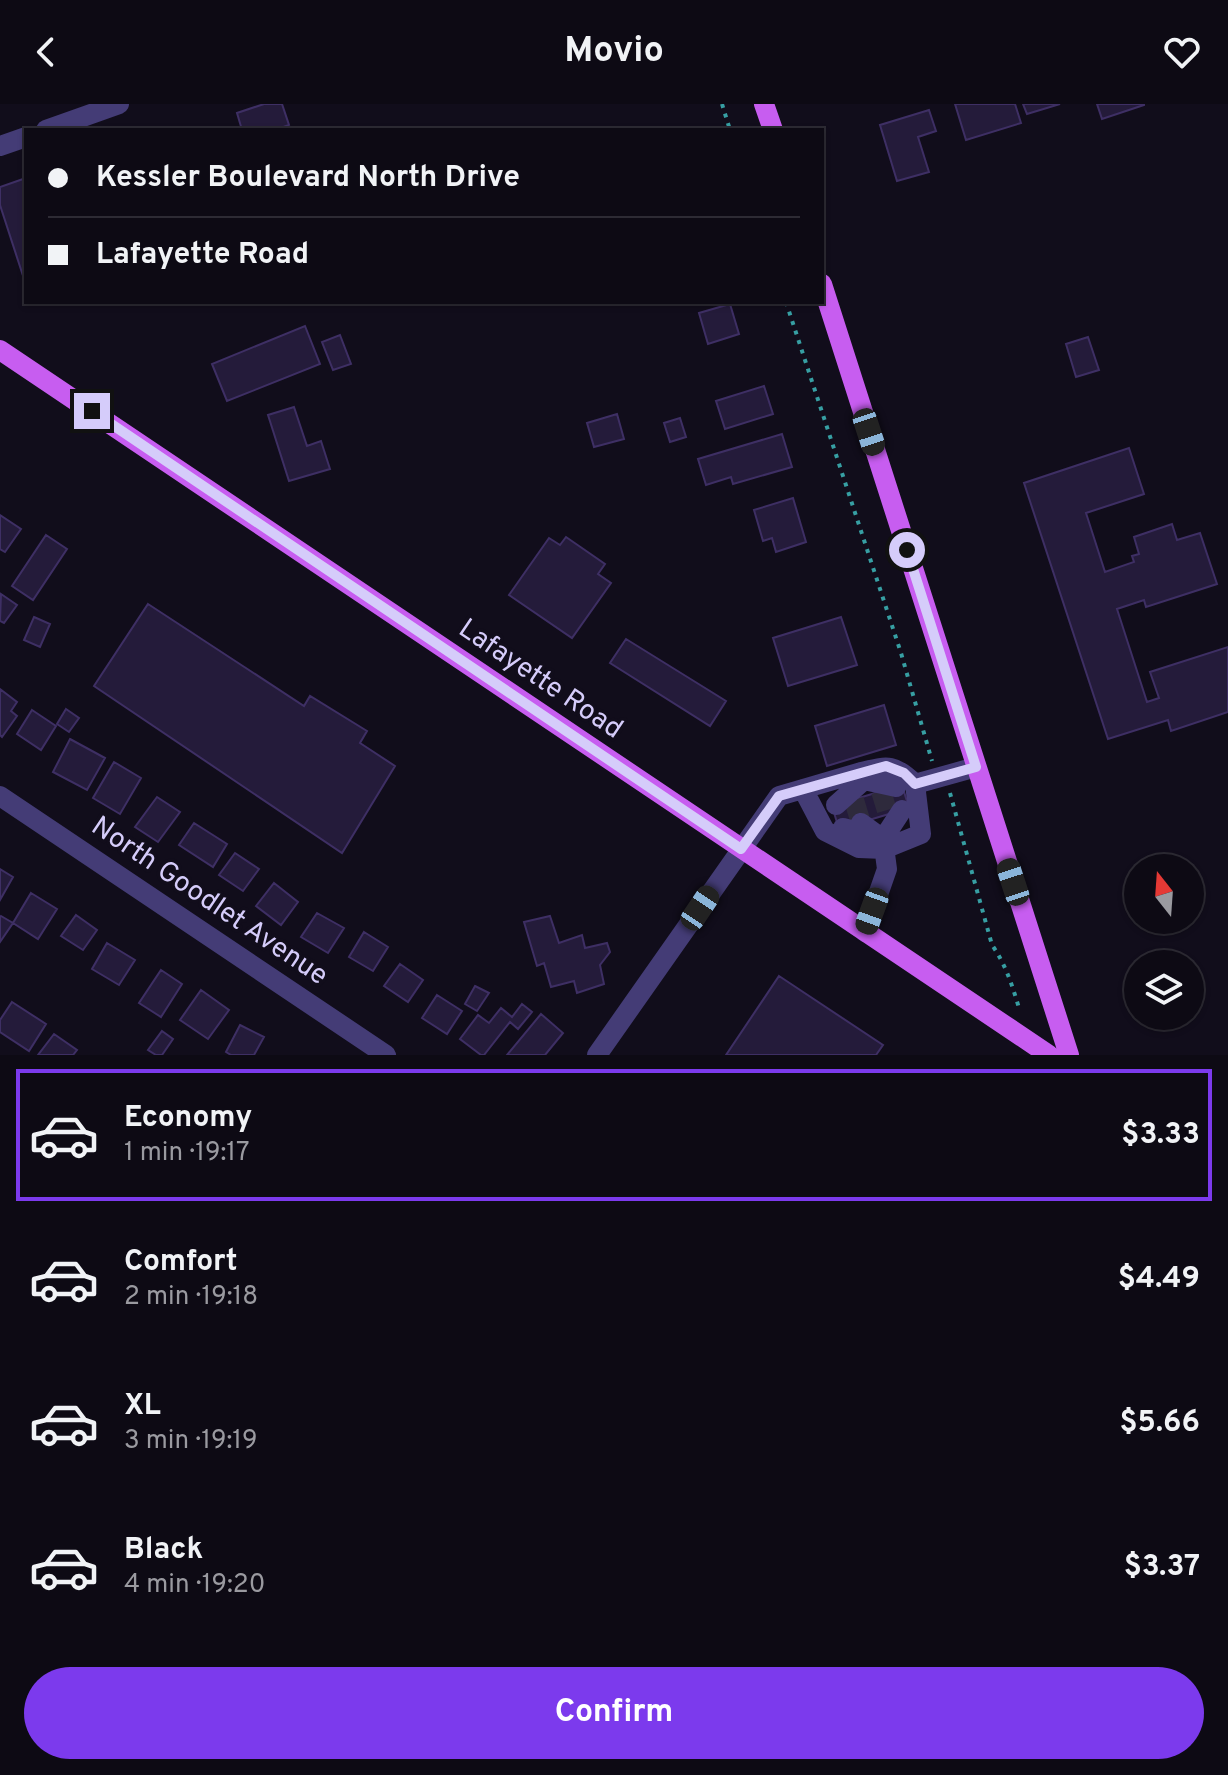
<!DOCTYPE html>
<html lang="en">
<head>
<meta charset="utf-8">
<style>
  :root { --surface:#0d0a14; --page:#1b1822; --text:#f1f3f6; --muted:#9a9aa0; --line:#2d2b34; --accent:#7c3aed }
  body { margin:0; font-family:Overpass,sans-serif; background:var(--page); color:var(--text); height:100vh; display:flex; flex-direction:column; font-size:30px; white-space:nowrap }
  * { box-sizing:border-box; margin:0 }
  p { font-size:26px; color:var(--muted) }
  .icon { flex:none; width:44px; height:44px; fill:none; stroke:currentColor; stroke-width:2; stroke-linecap:round; stroke-linejoin:round }
  .map { position:relative; height:951px; overflow:hidden }
  .sheet { display:flex; flex-direction:column; background:var(--surface); flex:1 }
  .sheet>* { flex:none }
  .hud { position:absolute; left:24px; top:24px; width:800px; height:176px; border-radius:0px; box-shadow:0 2px 6px #0004,0 0 0 2px var(--line); display:grid; align-content:center; height:176px; padding:0 24px; background:var(--surface) }
  .needle { width:52px; rotate:343deg }
  .controls { position:absolute; left:1124px; top:750px; display:grid; gap:16px }
  .controls a { display:grid; place-items:center; width:80px; height:80px; border-radius:50%; background:var(--surface); box-shadow:0 2px 6px #0004,0 0 0 2px var(--line); font-size:40px }
  .end { position:absolute; width:36px; height:36px; margin:-18px; border:10px solid #d5ccfa; background:#111; box-shadow:0 0 0 4px #111 }
  .from { border-radius:50% }
  .car { position:absolute; width:24px; height:48px; margin:-24px -12px; border-radius:10px; box-shadow:0 0 6px 2px #0007; background:linear-gradient(#222 24%,#8ab4d8 0 40%,#222 0 76%,#8ab4d8 0 86%,#222 0) }
  .hud b { display:flex; align-items:center; gap:28px; height:76px; font-size:30px }
  .hud b+b { border-top:2px solid var(--line) }
  .hud i { width:20px; height:20px; background:var(--text) }
  ul { padding:14px 0 0; list-style:none }
  li { display:flex; align-items:center; gap:24px; height:132px; margin:0 16px 12px; padding:0 8px; border:4px solid transparent; border-radius:0px }
  li div { flex:1 }
  li b { display:block; font-size:30px }
  li em { font-style:normal; font-weight:700 }
  li.current { border-color:var(--accent) }
  li>.icon { width:72px; height:72px; stroke-width:1.5 }
  .cta { display:flex; gap:16px; margin-top:auto; padding:16px 24px }
  .cta a { flex:1; height:92px; border-radius:48px; background:var(--accent); color:#fff; font-size:32px; font-weight:700; line-height:92px; text-align:center }
  header { display:flex; justify-content:space-between; align-items:center; height:104px; padding:0 24px; background:var(--surface); font-size:36px; font-weight:700 }
  .map>svg:first-child { display:block }
  .building { fill:#241b3a; stroke:#3e2f64; stroke-width:2 }
  .lines { fill:none; stroke-linecap:round; stroke-linejoin:round }
  .minor-tunnel { stroke:#2e2a3c; stroke-width:20; stroke-dasharray:20 10; stroke-linecap:butt }
  .path { stroke:#379fa3; stroke-width:4; stroke-dasharray:4 6; stroke-linecap:butt }
  .minor { stroke:#443c76; stroke-width:20 }
  .major { stroke:#c75df0; stroke-width:20 }
  .route { stroke:#d5ccfa; stroke-width:10 }
  .labels { text-anchor:middle; dominant-baseline:central; stroke-width:7; stroke-linejoin:round; paint-order:stroke }
  .street-label { font-size:28px; fill:#d5ccfa; stroke:#110d1b }
</style>
</head>
<body>
<header><svg class="icon" aria-label="back" viewBox="0 0 24 24"><path d="M15 5l-7 7 7 7"/></svg>Movio<svg class="icon" aria-label="heart" viewBox="0 0 24 24"><path d="M12 20l-8-8c-3-5 5-10 8-4 3-6 11-1 8 4z"/></svg></header>
<div class="map">
<svg width="1228" height="951" viewBox="0 0 1228 951">
  <rect width="100%" height="100%" fill="#110d1b"/>
  <path class="building" d="M264,0H282L289,21L275,26H242L237,9Z
    M955,0H1015L1021,19L966,36Z
    M1023,0H1060L1027,10Z
    M1097,0H1144V1L1102,15Z
    M929,6L936,27L918,33L929,68L897,77L880,21Z
    M26,74V177L25,178L0,101V83Z
    M730,200L739,230L708,240L699,209Z
    M305,222L320,260L227,297L212,260Z
    M340,231L351,260L333,266L322,238Z
    M1088,233L1099,266L1076,273L1066,240Z
    M764,282L773,310L725,325L716,297Z
    M294,303L307,342L321,337L330,365L289,377L268,311Z
    M617,310L624,335L594,343L587,319Z
    M680,314L686,333L670,338L664,319Z
    M782,330L792,363L733,380L731,373L706,381L698,355Z
    M1129,344L1144,390L1086,409L1105,468L1134,458L1132,452L1139,450L1134,433L1172,420L1177,436L1200,429L1217,480L1146,503L1144,496L1117,505L1147,598L1159,594L1150,568L1228,543V608L1171,627L1168,616L1108,635L1024,379Z
    M793,394L806,438L776,448L772,434L763,437L754,406Z
    M0,411L21,425L5,448L0,445Z
    M46,431L67,445L33,496L12,482Z
    M566,433L605,460L598,470L611,479L572,534L509,491L549,434L560,441Z
    M1,490L17,501L4,519L0,517Z
    M148,500L304,602L310,592L367,627L360,639L395,662L342,749L94,582Z
    M34,513L50,520L40,543L24,536Z
    M841,513L857,561L788,582L773,534Z
    M626,535L726,597L710,622L610,559Z
    M0,585L17,598L11,607L17,612L2,633L0,631Z
    M884,601L896,641L827,662L815,622Z
    M66,605L79,614L69,628L57,620Z
    M32,606L56,622L41,646L17,630Z
    M70,635L105,654L87,686L53,668Z
    M114,658L141,674L120,710L93,694Z
    M902,681L909,704L839,725L832,702Z
    M157,693L180,708L158,738L135,723Z
    M194,719L227,740L213,763L179,741Z
    M235,749L259,765L243,787L219,771Z
    M0,765L13,773L0,796Z
    M274,779L298,798L281,821L256,802Z
    M31,789L57,805L38,835L13,819Z
    M317,809L344,824L328,849L301,833Z
    M76,811L97,826L83,846L61,832Z
    M1,812L13,819L0,838V813Z
    M550,812L559,839L582,831L585,844L607,839L610,848L600,861L604,880L577,889L574,877L551,883L544,859L537,862L524,818Z
    M364,828L388,843L373,867L349,853Z
    M107,839L135,856L119,881L92,865Z
    M400,860L423,876L408,898L384,882Z
    M161,866L182,880L161,913L139,899Z
    M779,872L883,941L876,951H726Z
    M475,882L489,889L477,907L465,900Z
    M201,886L229,906L208,935L180,916Z
    M437,891L462,907L447,930L422,914Z
    M12,898L46,920L29,947L0,928V916Z
    M522,900L532,908L518,925L510,918L484,951H481L460,935L478,911L489,919L501,904L512,913Z
    M541,910L563,929L545,951H507Z
    M240,921L264,933L254,951H231L226,948Z
    M162,927L173,935L162,951H156L148,946Z
    M54,930L77,946L73,951H38Z"/>
  <g class="lines">
    <path class="minor-tunnel" d="M881,687L888,710
      M854,696L861,719"/>
    <path class="path" d="M722,0L730,26
      M786,198L901,549L932,657
      M950,689L992,841C1006,861 1012,881 1019,904"/>
    <path class="minor" d="M46,26L119,0
      M0,42L26,33
      M861,668C887,662 894,659 915,680L976,663
      M803,685L825,727L859,744L884,745L921,730L915,680
      M0,692L386,951
      M836,701L864,676L896,683
      M843,724L883,735L861,719
      M865,828L887,765L883,735L902,706
      M597,951L779,692L861,668L864,676"/>
    <path class="major" d="M764,0L773,26
      M822,180L1069,951
      M0,246L1049,951"/>
  </g>
  <g class="lines">
    <path class="route" d="M92,307L741,745L779,692L886,662L904,669L915,680L976,663L907,446"/>
  </g>
  <g class="labels">
    <g class="street-label">
      <text transform="translate(540 576) rotate(34)">Lafayette Road</text>
      <text transform="translate(209 798) rotate(34)">North Goodlet Avenue</text>
    </g>
  </g>
</svg>
<div class="controls">
<a><svg class="needle" viewBox="-14 -14 28 28"><path d="M0-13l5 13h-10z" fill="#e53935"/><path d="M0 13l5-13h-10z" fill="#9a9aa0"/></svg></a>
<a><svg class="icon" aria-label="layers" viewBox="0 0 24 24"><path d="M12 4l9 5-9 5-9-5zM3 14l9 5 9-5"/></svg></a>
</div>
<i class="end from" style="left:907px;top:446px"></i>
<i class="end" style="left:92px;top:307px"></i>
<i class="car" style="left:869px;top:328px;rotate:162deg"></i>
<i class="car" style="left:1013px;top:778px;rotate:342deg"></i>
<i class="car" style="left:700px;top:804px;rotate:34deg"></i>
<i class="car" style="left:872px;top:807px;rotate:200deg"></i>
<div class="hud">
<b><i class="from"></i>Kessler Boulevard North Drive</b>
<b><i></i>Lafayette Road</b>
</div>
</div>
<section class="sheet">
<ul>
<li class="current"><svg class="icon" aria-label="car" viewBox="0 0 24 24"><path d="M5 17H2v-5l4-1 3-4h7l3 4 3 1v5h-3M9 17h6M6 11h13"/><circle cx="7" cy="17" r="2"/><circle cx="17" cy="17" r="2"/></svg><div><b>Economy</b><p>1 min · 19:17</p></div><em>$3.33</em></li>
<li><svg class="icon" aria-label="car" viewBox="0 0 24 24"><path d="M5 17H2v-5l4-1 3-4h7l3 4 3 1v5h-3M9 17h6M6 11h13"/><circle cx="7" cy="17" r="2"/><circle cx="17" cy="17" r="2"/></svg><div><b>Comfort</b><p>2 min · 19:18</p></div><em>$4.49</em></li>
<li><svg class="icon" aria-label="car" viewBox="0 0 24 24"><path d="M5 17H2v-5l4-1 3-4h7l3 4 3 1v5h-3M9 17h6M6 11h13"/><circle cx="7" cy="17" r="2"/><circle cx="17" cy="17" r="2"/></svg><div><b>XL</b><p>3 min · 19:19</p></div><em>$5.66</em></li>
<li><svg class="icon" aria-label="car" viewBox="0 0 24 24"><path d="M5 17H2v-5l4-1 3-4h7l3 4 3 1v5h-3M9 17h6M6 11h13"/><circle cx="7" cy="17" r="2"/><circle cx="17" cy="17" r="2"/></svg><div><b>Black</b><p>4 min · 19:20</p></div><em>$3.37</em></li>
</ul>
<div class="cta"><a>Confirm</a></div>
</section>
</body>
</html>
